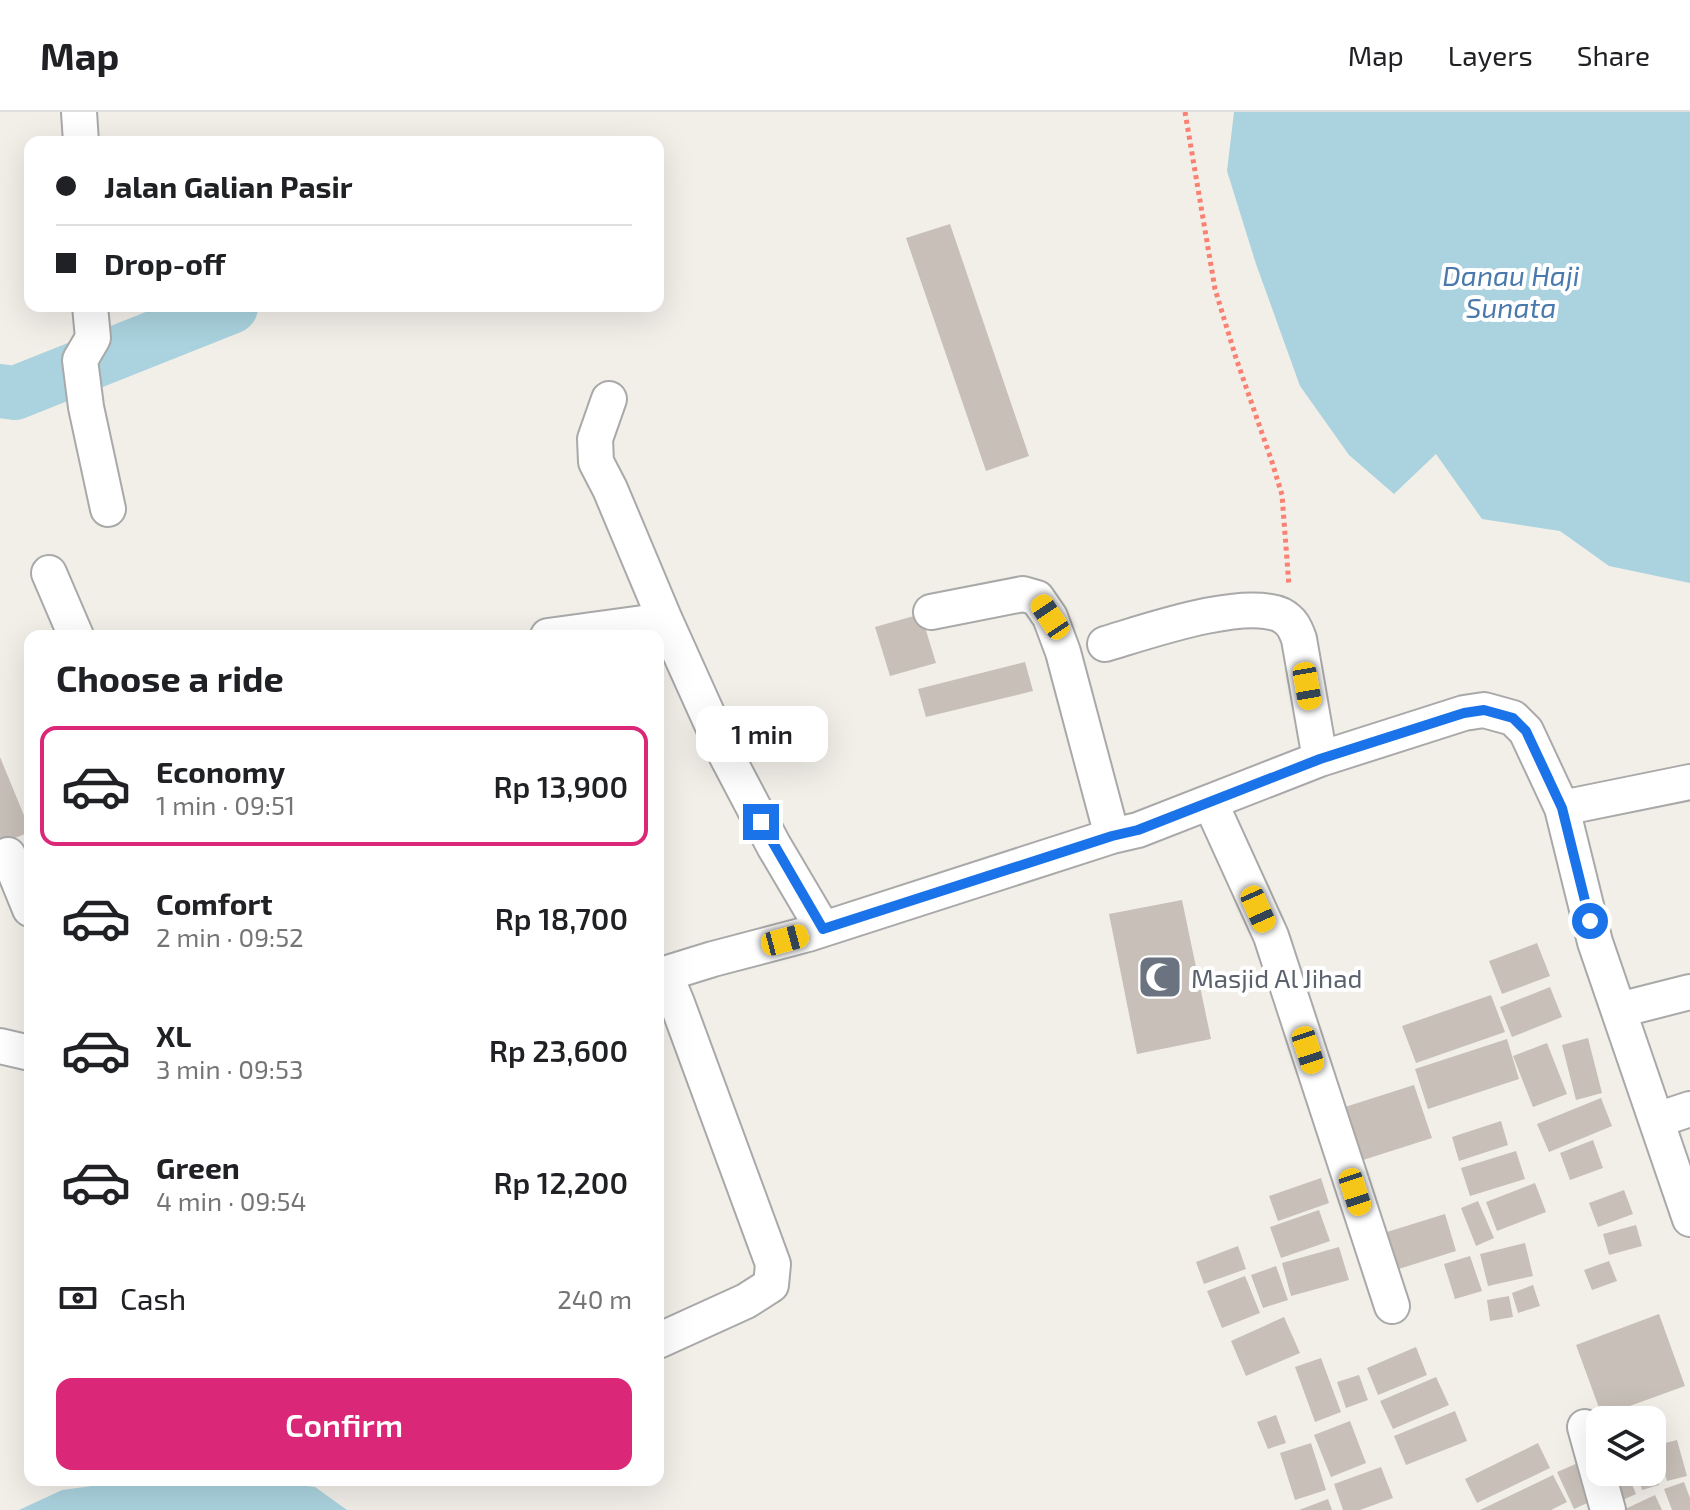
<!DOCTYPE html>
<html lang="en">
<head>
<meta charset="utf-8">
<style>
  :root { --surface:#fff; --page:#f2f2f2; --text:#202124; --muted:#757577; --line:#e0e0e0; --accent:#db2777 }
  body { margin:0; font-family:"Exo 2",sans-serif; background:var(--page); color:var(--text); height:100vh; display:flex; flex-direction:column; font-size:30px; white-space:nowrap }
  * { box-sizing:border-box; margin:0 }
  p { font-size:26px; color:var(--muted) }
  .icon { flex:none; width:44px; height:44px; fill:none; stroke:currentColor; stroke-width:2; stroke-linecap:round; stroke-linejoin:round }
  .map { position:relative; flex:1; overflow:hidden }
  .details { position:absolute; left:24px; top:518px; width:640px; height:856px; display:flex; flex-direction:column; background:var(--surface); border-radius:16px; box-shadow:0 8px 32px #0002 }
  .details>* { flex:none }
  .banner { position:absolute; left:24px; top:24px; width:640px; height:176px; border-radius:16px; box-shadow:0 8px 32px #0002; display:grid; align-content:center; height:176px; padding:0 32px; background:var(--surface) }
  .buttons { position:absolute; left:1586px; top:1294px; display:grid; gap:16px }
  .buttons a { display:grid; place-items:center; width:80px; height:80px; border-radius:16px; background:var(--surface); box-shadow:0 8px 32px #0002; font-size:40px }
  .end { position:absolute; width:36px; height:36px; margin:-18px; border:10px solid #1a73e8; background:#fff; box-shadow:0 0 0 4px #fff }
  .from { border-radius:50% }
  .bubble { position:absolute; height:56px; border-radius:16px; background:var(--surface); box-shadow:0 8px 32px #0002; font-size:26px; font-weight:600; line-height:56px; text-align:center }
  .car { position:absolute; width:24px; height:48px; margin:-24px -12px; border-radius:10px; box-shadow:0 0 6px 2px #0007; background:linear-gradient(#f5c518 24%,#345 0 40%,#f5c518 0 76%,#345 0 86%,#f5c518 0) }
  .banner b { display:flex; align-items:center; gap:28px; height:76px; font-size:30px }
  .banner b+b { border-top:2px solid var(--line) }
  .banner i { width:20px; height:20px; background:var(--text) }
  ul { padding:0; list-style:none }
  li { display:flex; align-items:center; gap:24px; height:120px; margin:0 16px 12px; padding:0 16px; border:4px solid transparent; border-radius:16px }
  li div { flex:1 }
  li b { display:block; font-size:30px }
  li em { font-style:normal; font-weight:600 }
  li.selected { border-color:var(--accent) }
  li>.icon { width:72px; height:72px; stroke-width:1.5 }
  h2 { padding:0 32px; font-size:36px; line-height:96px }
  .pay { display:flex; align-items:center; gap:20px; height:88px; padding:0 32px; font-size:30px }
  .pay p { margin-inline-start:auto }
  .cta { display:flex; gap:16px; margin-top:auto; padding:16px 32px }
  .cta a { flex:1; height:92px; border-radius:16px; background:var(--accent); color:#fff; font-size:32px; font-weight:600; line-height:92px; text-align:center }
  header { display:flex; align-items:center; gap:48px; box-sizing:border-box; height:112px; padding:0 40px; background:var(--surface); border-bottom:2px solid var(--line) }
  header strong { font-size:38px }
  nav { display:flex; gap:44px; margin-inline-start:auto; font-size:28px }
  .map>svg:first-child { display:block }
  .water { fill:#aad3df }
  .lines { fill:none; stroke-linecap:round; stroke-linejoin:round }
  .river { stroke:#aad3df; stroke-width:54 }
  .building { fill:#c7bfb8 }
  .minor-casing { stroke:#a9a9a9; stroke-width:38 }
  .path { stroke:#fa8072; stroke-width:5; stroke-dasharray:4 4; stroke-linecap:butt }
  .minor { stroke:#fff; stroke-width:34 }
  .route { stroke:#1a73e8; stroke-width:10 }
  .labels { text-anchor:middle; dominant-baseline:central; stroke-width:8; stroke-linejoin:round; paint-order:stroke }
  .worship-label { font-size:26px; fill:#5b616d; stroke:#fff; text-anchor:start }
  .water-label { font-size:28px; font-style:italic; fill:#4a7aab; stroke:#fff }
</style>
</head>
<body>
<header>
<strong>Map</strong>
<nav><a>Map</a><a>Layers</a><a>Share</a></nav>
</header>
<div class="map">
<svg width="1690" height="1398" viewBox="0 0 1690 1398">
  <rect width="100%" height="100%" fill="#f2efe9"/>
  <path class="water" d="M1234,0H1690V471L1609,454L1560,419L1482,407L1436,342L1394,382L1349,343L1300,274L1256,152L1227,59Z
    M137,1368H256L315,1375L347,1398H19L62,1378Z"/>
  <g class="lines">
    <path class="river" d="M0,279L15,281L231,195"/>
  </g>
  <path class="building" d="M950,112L1029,344L986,359L906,126Z
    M921,502L936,551L890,564L875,515Z
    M1025,550L1033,579L926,605L918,577Z
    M0,645L30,718V720L0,732Z
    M1182,788L1211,927L1137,942L1109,802Z
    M1537,831L1550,864L1502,882L1489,849Z
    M1550,875L1562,905L1512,925L1500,895Z
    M1491,883L1505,920L1416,951L1402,914Z
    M1588,926L1602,981L1576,988L1562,933Z
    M1507,927L1519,967L1428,997L1415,957Z
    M1547,931L1567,982L1533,995L1513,944Z
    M1414,973L1432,1026L1363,1048L1345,995Z
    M1601,986L1612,1014L1549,1040L1537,1012Z
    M1501,1009L1508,1033L1459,1049L1452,1025Z
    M1593,1028L1603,1056L1570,1068L1560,1041Z
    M1516,1039L1525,1067L1470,1084L1461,1056Z
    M1321,1066L1329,1091L1278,1109L1269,1084Z
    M1535,1071L1546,1100L1497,1119L1486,1090Z
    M1624,1078L1633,1102L1598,1115L1589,1091Z
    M1478,1089L1494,1126L1476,1134L1461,1096Z
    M1319,1098L1330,1129L1281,1146L1270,1115Z
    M1445,1102L1456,1139L1386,1161L1374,1124Z
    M1636,1113L1642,1134L1609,1143L1603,1122Z
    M1525,1131L1533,1164L1488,1174L1480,1142Z
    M1238,1134L1246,1157L1204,1172L1196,1150Z
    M1339,1135L1349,1168L1291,1184L1282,1151Z
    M1470,1144L1482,1179L1455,1187L1444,1152Z
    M1609,1149L1617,1169L1592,1178L1584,1158Z
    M1276,1154L1288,1188L1263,1196L1251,1163Z
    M1245,1164L1260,1201L1222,1216L1207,1179Z
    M1533,1173L1540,1194L1518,1201L1512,1181Z
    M1509,1184L1513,1205L1490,1209L1487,1188Z
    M1659,1202L1685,1274L1602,1304L1576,1233Z
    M1284,1205L1300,1241L1246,1264L1231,1229Z
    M1416,1235L1427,1263L1378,1283L1367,1256Z
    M1321,1246L1341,1300L1315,1310L1295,1255Z
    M1359,1263L1368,1288L1346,1296L1337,1270Z
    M1436,1265L1449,1293L1393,1317L1380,1289Z
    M1455,1299L1467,1329L1406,1353L1394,1324Z
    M1276,1303L1286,1331L1268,1337L1257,1310Z
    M1350,1309L1366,1351L1331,1365L1314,1323Z
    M1677,1328L1687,1364L1667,1369L1657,1333Z
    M1311,1331L1326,1378L1295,1388L1280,1341Z
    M1538,1331L1550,1356L1477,1391L1465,1367Z
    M1578,1351L1594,1388L1574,1397L1557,1360Z
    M1653,1353L1659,1373L1642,1378L1637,1360H1652Z
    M1381,1355L1393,1386L1360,1398H1343L1334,1372Z
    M1615,1360H1627L1636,1382L1616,1391L1605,1365Z
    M1553,1363L1567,1390L1551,1398H1480Z
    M1684,1370L1690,1386V1398H1672L1664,1377Z
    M1655,1383L1662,1398H1623Z
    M1328,1387L1332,1398H1299Z"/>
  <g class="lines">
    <g class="minor-casing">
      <path id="minor" d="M79,0L81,30
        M90,194L93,226L80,248L86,295L108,397
        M609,287L595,327L596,350L610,377L665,508L724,639L774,734L823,817
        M49,461L76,524
        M931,500L1023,482L1037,486L1050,505L1063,540L1112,724
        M548,524L665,508
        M1105,532C1146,520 1242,486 1281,503C1292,509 1295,516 1299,527L1320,647
        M1210,690L1271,824L1392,1194
        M1562,696L1690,670
        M8,743L30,797
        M658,864L713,847L808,822L1112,724L1138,718L1320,647L1464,601L1484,598L1513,606L1526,619L1562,696L1595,830L1690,1107
        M1619,898L1690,880
        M0,934L30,941
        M1657,1008L1690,997
        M658,1229L746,1189L771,1173L773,1152L677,891L665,862
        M1585,1315L1608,1398"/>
    </g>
    <path class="path" d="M1185,0L1215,177L1236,246L1272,350L1282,383L1289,474"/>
    <use href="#minor" class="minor"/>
  </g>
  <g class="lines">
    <path class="route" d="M761,710L823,817L1112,724L1138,718L1320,647L1464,601L1484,598L1513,606L1526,619L1562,696L1590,809"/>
  </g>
  <defs>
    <g id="mosque-square" transform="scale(2.3)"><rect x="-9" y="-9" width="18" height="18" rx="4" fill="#6b7280" stroke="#fff"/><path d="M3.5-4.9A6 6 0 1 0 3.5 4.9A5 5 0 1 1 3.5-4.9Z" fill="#fff"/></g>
  </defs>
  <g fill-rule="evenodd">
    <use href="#mosque-square" x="1160" y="865"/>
  </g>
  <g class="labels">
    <g class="worship-label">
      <text x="1191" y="865">Masjid Al Jihad</text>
    </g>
    <g class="water-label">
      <text x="1511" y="163">Danau Haji<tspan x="1511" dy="32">Sunata</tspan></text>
    </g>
  </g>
</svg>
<div class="buttons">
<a><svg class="icon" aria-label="layers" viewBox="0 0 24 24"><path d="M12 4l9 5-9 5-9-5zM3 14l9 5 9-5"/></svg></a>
</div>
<i class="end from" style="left:1590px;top:809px"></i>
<i class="end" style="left:761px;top:710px"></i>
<div class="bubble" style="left:696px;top:594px;width:132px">1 min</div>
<i class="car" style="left:1050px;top:505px;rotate:326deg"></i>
<i class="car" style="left:1307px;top:574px;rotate:170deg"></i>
<i class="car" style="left:1258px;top:797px;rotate:156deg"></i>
<i class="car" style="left:785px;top:828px;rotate:75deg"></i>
<i class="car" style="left:1308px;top:938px;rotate:162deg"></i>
<i class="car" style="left:1355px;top:1080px;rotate:162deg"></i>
<div class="banner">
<b><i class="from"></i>Jalan Galian Pasir</b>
<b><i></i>Drop-off</b>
</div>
<section class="details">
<h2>Choose a ride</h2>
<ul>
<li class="selected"><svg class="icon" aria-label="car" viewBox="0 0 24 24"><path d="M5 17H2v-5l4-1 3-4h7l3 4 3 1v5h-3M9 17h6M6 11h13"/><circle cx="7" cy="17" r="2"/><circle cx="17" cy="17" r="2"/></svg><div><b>Economy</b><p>1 min · 09:51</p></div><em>Rp 13,900</em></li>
<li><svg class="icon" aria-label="car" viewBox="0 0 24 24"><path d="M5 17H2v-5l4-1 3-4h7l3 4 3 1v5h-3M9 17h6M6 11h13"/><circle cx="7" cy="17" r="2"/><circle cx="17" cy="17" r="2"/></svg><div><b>Comfort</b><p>2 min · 09:52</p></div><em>Rp 18,700</em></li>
<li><svg class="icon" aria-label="car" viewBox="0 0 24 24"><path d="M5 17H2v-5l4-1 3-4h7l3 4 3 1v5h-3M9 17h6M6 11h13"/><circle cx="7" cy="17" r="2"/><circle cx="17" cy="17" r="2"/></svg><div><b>XL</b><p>3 min · 09:53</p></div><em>Rp 23,600</em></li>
<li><svg class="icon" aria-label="car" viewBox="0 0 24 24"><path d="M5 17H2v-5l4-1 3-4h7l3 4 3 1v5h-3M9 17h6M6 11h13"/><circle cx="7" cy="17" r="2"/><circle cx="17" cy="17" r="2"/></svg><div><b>Green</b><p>4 min · 09:54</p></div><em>Rp 12,200</em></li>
</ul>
<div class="pay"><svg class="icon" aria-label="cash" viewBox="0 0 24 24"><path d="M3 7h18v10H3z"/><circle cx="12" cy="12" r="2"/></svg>Cash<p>240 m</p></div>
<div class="cta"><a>Confirm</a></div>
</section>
</div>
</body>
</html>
